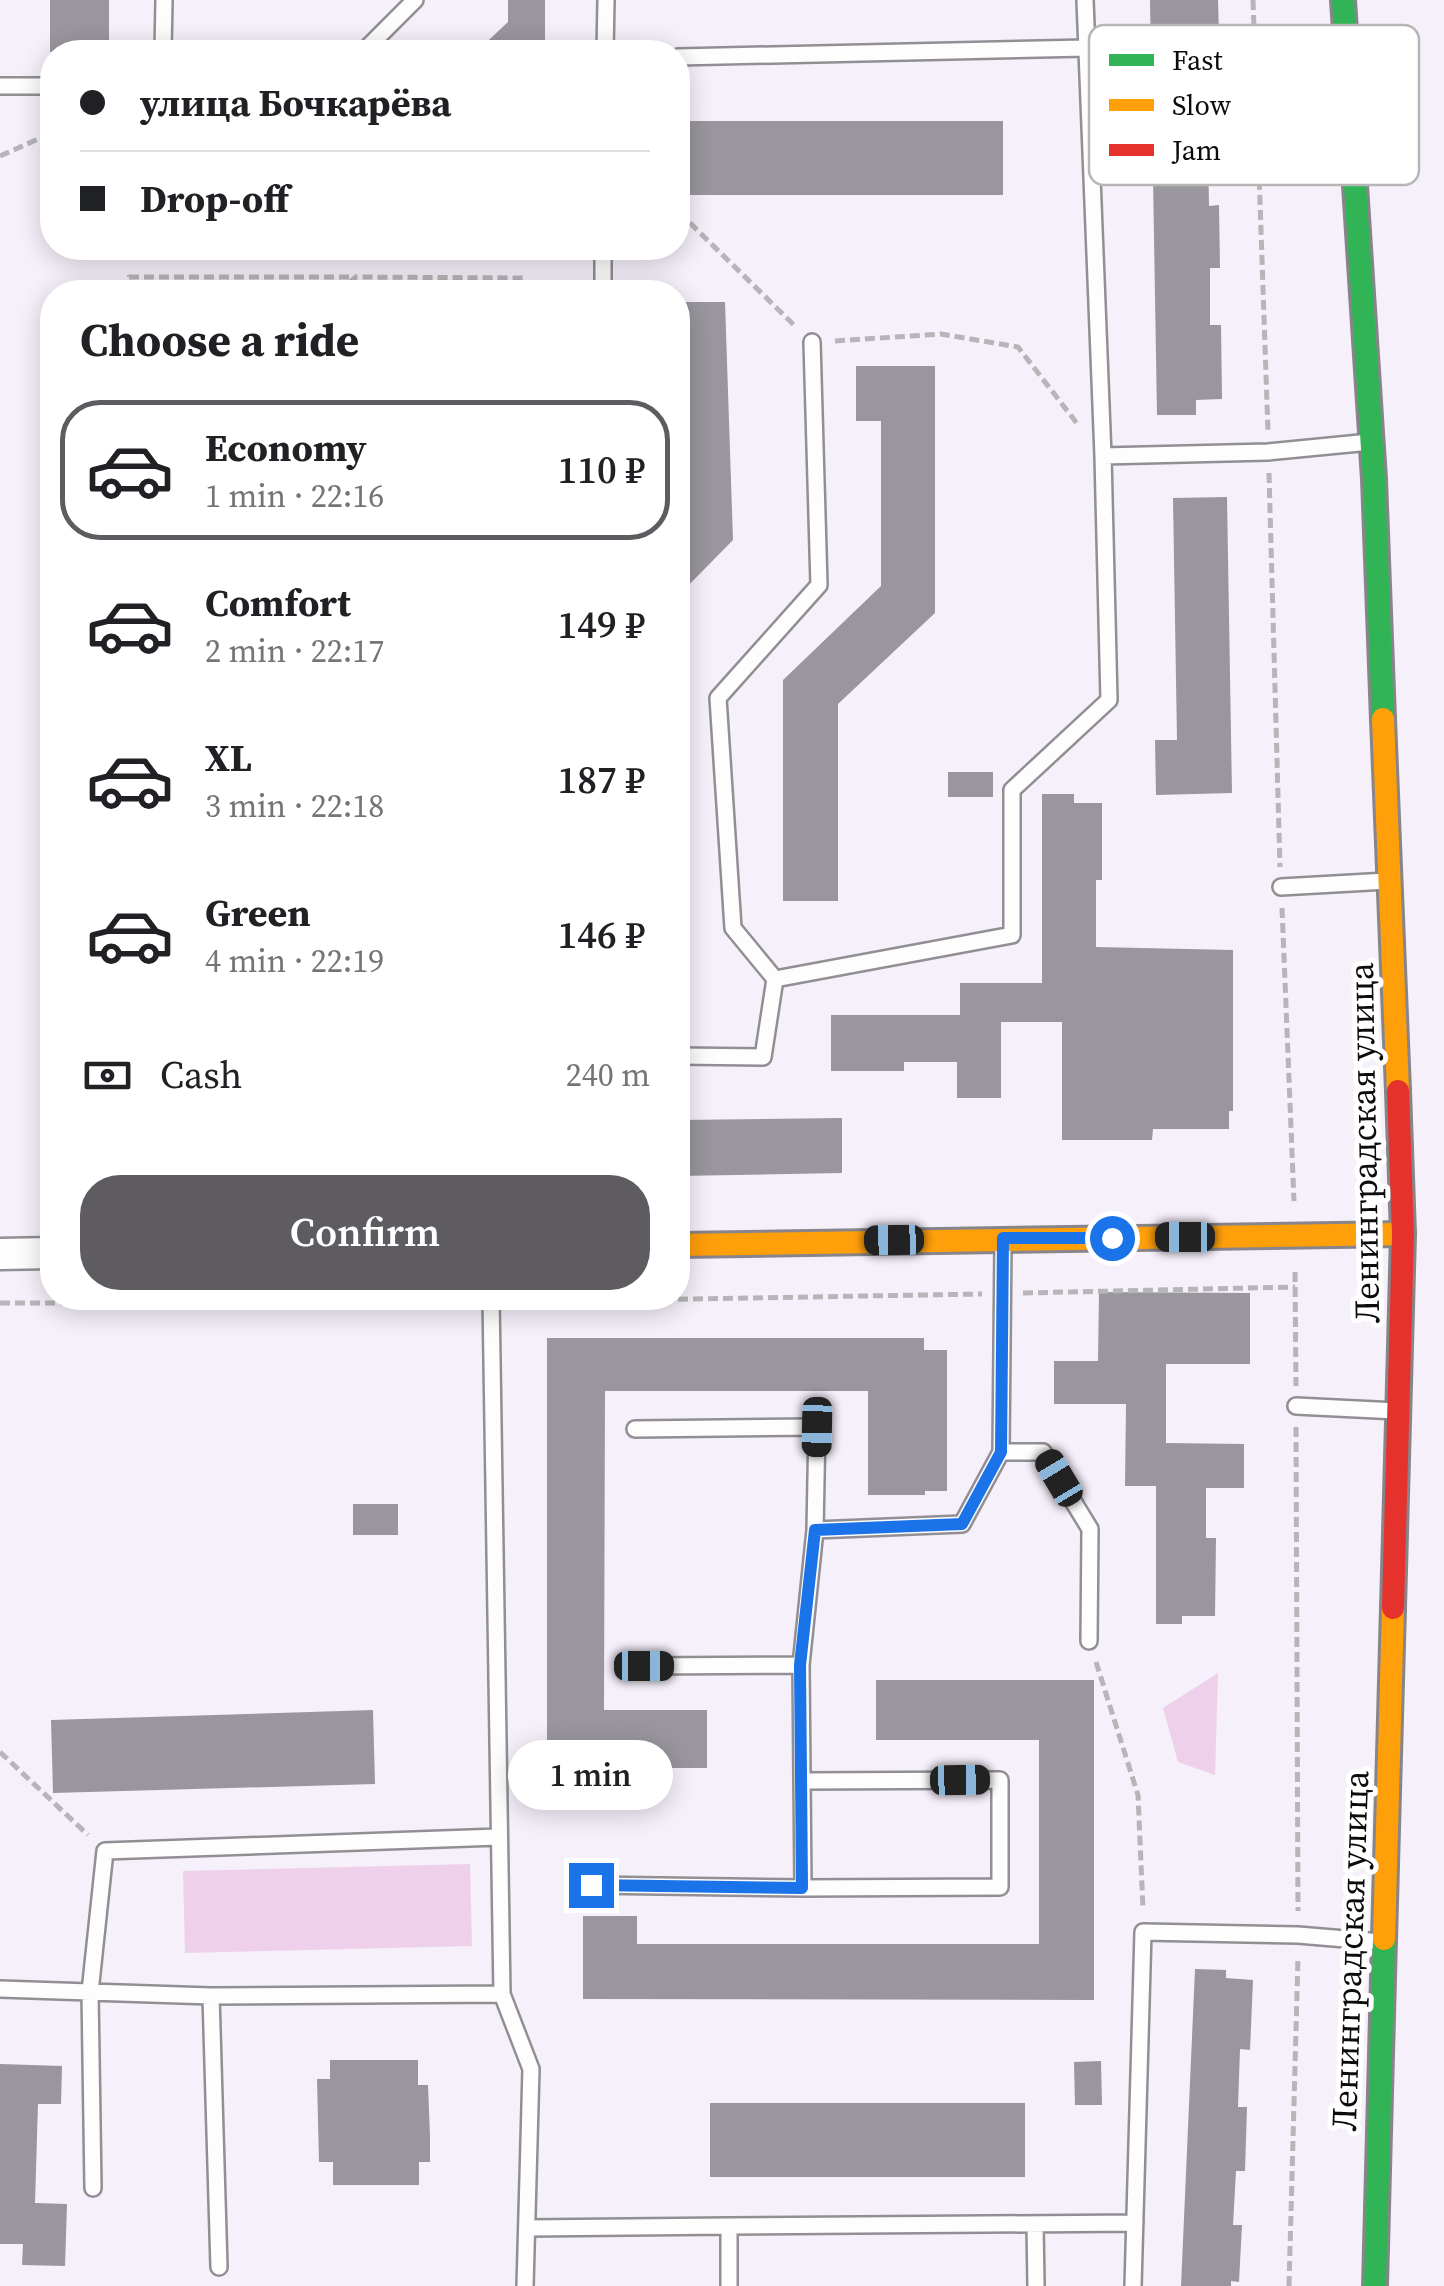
<!DOCTYPE html>
<html lang="en">
<head>
<meta charset="utf-8">
<style>
  :root { --surface:#fff; --page:#f2f2f2; --text:#202124; --muted:#757577; --line:#e0e0e0; --accent:#5e5c60 }
  body { margin:0; font-family:"Source Serif 4",serif; background:var(--page); color:var(--text); height:100vh; display:flex; flex-direction:column; font-size:38px; white-space:nowrap }
  * { box-sizing:border-box; margin:0 }
  p { font-size:32px; color:var(--muted) }
  .icon { flex:none; width:55px; height:55px; fill:none; stroke:currentColor; stroke-width:2; stroke-linecap:round; stroke-linejoin:round }
  .map { position:relative; flex:1; overflow:hidden }
  .sheet { position:absolute; left:40px; top:280px; width:650px; height:1030px; display:flex; flex-direction:column; background:var(--surface); border-radius:40px; box-shadow:0 5px 25px #0003 }
  .sheet>* { flex:none }
  .hud { position:absolute; left:40px; top:40px; width:650px; height:220px; border-radius:40px; box-shadow:0 5px 25px #0003; display:grid; align-content:center; height:220px; padding:0 40px; background:var(--surface) }
  .end { position:absolute; width:45px; height:45px; margin:-22px; border:12px solid #1a73e8; background:#fff; box-shadow:0 0 0 5px #fff }
  .from { border-radius:50% }
  .bubble { position:absolute; height:70px; border-radius:35px; background:var(--surface); box-shadow:0 5px 25px #0003; font-size:32px; font-weight:600; line-height:70px; text-align:center }
  .car { position:absolute; width:30px; height:60px; margin:-30px -15px; border-radius:12px; box-shadow:0 0 8px 2px #0007; background:linear-gradient(#222 24%,#8ab4d8 0 40%,#222 0 76%,#8ab4d8 0 86%,#222 0) }
  .hud b { display:flex; align-items:center; gap:35px; height:95px; font-size:38px }
  .hud b+b { border-top:2px solid var(--line) }
  .hud i { width:25px; height:25px; background:var(--text) }
  ul { padding:0; list-style:none }
  li { display:flex; align-items:center; gap:30px; height:140px; margin:0 20px 15px; padding:0 20px; border:5px solid transparent; border-radius:40px }
  li div { flex:1 }
  li b { display:block; font-size:38px }
  li em { font-style:normal; font-weight:600 }
  li.active { border-color:var(--accent) }
  li>.icon { width:90px; height:90px; stroke-width:1.5 }
  h2 { padding:0 40px; font-size:45px; line-height:120px }
  .pay { display:flex; align-items:center; gap:25px; height:110px; padding:0 40px; font-size:38px }
  .pay p { margin-inline-start:auto }
  .action { display:flex; gap:20px; margin-top:auto; padding:20px 40px }
  .action a { flex:1; height:115px; border-radius:40px; background:var(--accent); color:#fff; font-size:40px; font-weight:600; line-height:115px; text-align:center }
  .map>svg:first-child { display:block }
  .green { fill:#eed0ea }
  .building { fill:#99969e }
  .lines { fill:none; stroke-linecap:round; stroke-linejoin:round }
  .lane-casing { stroke:#918f94; stroke-width:20 }
  .street-casing { stroke:#918f94; stroke-width:35 }
  .fast-casing { stroke:#88858a; stroke-width:28 }
  .slow-casing { stroke:#88858a; stroke-width:28 }
  .jam-casing { stroke:#88858a; stroke-width:28 }
  .path { stroke:#b6b5b7; stroke-width:5; stroke-dasharray:10 5; stroke-linecap:butt }
  .lane { stroke:#fefdfe; stroke-width:15 }
  .street { stroke:#fefdfe; stroke-width:30 }
  .fast { stroke:#30b455; stroke-width:22 }
  .slow { stroke:#ff9f0a; stroke-width:22 }
  .jam { stroke:#e5322d; stroke-width:22 }
  .route { stroke:#1a73e8; stroke-width:12 }
  .labels { text-anchor:middle; dominant-baseline:central; stroke-width:10; stroke-linejoin:round; paint-order:stroke }
  .street-label { font-size:35px; fill:#0c0c0c; stroke:#fff }
  .key { fill:#fff; stroke:#b6b6b6; stroke-width:2.5 }
  .key-label { font-size:28px; fill:#0c0c0c }
</style>
</head>
<body>
<div class="map">
<svg width="1444" height="2286" viewBox="0 0 1444 2286">
  <rect width="100%" height="100%" fill="#f6f0fb"/>
  <path class="green" d="M1218,1673L1215,1775L1178,1762L1163,1708Z
    M470,1864L472,1946L185,1953L183,1871Z"/>
  <path class="building" d="M50,0H109V45H85V52H50Z
    M508,0H545V52H476L508,22Z
    M1150,0H1218L1219,34H1210L1218,152H1208L1209,206L1219,205L1220,268H1210V325H1221L1222,399L1196,400V415H1157Z
    M689,121H1003V195H689Z
    M678,302H725L733,540L678,596Z
    M856,366H935V613L838,704V901H783V680L881,586V421H856Z
    M1227,497L1232,793L1156,795L1155,740H1177L1173,498Z
    M948,772H993V797H948Z
    M1042,794H1074V803H1102V880H1096V947L1233,950V1111H1229V1129H1153L1152,1140H1062V1022H1001V1098H957V1062H904V1071H831V1015H960V983H1042Z
    M842,1118V1173L678,1176V1120Z
    M1099,1292L1250,1293V1364H1166V1443L1244,1444V1488H1206V1538H1216L1215,1616H1182V1624H1156V1486H1125L1126,1404H1054V1361H1098Z
    M547,1338H924V1350H947V1491H925V1495H868V1391H605L604,1710H707V1768H547Z
    M353,1504H398V1535H353Z
    M876,1680H1094V2000L583,1999V1916H637V1944H1039V1740H876Z
    M373,1710L375,1784L53,1793L51,1720Z
    M1195,1969L1226,1970V1978L1253,1980L1250,2050L1240,2049L1238,2107H1247L1245,2171H1236L1233,2225H1242L1239,2282L1231,2281V2286H1181Z
    M330,2060H418V2085H428L430,2136V2162H419V2185H333V2162H319L317,2079H330Z
    M1101,2061L1102,2105H1075L1074,2062Z
    M0,2064L62,2066L61,2104H38L35,2203L67,2204L65,2266L22,2265L23,2244H0Z
    M710,2103H1025V2177H710Z"/>
  <g class="lines">
    <g class="lane-casing">
      <path id="lane" d="M1085,0L1103,456L1268,452L1370,442
        M163,52L164,0
        M363,52L415,0
        M605,52L606,0
        M678,57L1086,48
        M0,86H52
        M603,292V248
        M1281,887L1387,881
        M775,979L733,928L718,698L819,585L812,342
        M678,1056L763,1057L775,979L1012,935V790L1109,700L1103,456
        M1003,1241L1001,1452H1043L1090,1529L1089,1641
        M491,1298L502,1994L531,2069L525,2286
        M1296,1406L1397,1411
        M635,1429L817,1427L815,1530L962,1524L1001,1452
        M644,1666L801,1665
        M803,1781L1000,1780V1887L803,1888
        M498,1837L105,1851L90,1992L211,1996L502,1994
        M591,1885L803,1888L801,1665L815,1530
        M0,1989L90,1992L93,2188
        M211,1996L219,2267
        M1035,2224L1036,2286
        M527,2228L729,2226
        M729,2286V2226L1135,2223
        M1133,2286L1143,1932L1298,1935L1381,1942"/>
    </g>
    <g class="street-casing">
      <path id="street" d="M0,1254L52,1253"/>
    </g>
    <g class="fast-casing">
      <path id="fast" d="M1343,0L1374,479L1383,719
        M1375,2286L1384,1939"/>
    </g>
    <g class="slow-casing">
      <path id="slow" d="M1383,719L1398,1091
        M678,1245L1403,1234
        M1384,1939L1393,1608"/>
    </g>
    <g class="jam-casing">
      <path id="jam" d="M1393,1608L1403,1234L1398,1091"/>
    </g>
    <path class="path" d="M1253,0L1268,432
      M0,156L52,133
      M678,196L685,218L795,326
      M128,292L129,277H356
      M338,292L356,277L525,278V292
      M835,341L941,334L1018,347L1079,426
      M1269,473L1280,867
      M1282,908L1294,1201
      M1295,1272L1296,1386
      M1023,1293L1295,1287
      M513,1302L982,1294
      M0,1303H472
      M1296,1427L1298,1911
      M1096,1662L1138,1795L1143,1909
      M0,1752L88,1835
      M1289,2286L1298,1957"/>
    <use href="#lane" class="lane"/>
    <use href="#street" class="street"/>
    <use href="#fast" class="fast"/>
    <use href="#slow" class="slow"/>
    <use href="#jam" class="jam"/>
  </g>
  <g class="lines">
    <path class="route" d="M591,1885L802,1888L800,1665L815,1530L962,1524L1001,1452L1003,1238H1112"/>
  </g>
  <g class="labels">
    <g class="street-label">
      <text transform="translate(1364 1143) rotate(-91)">Ленинградская улица</text>
      <text transform="translate(1350 1951) rotate(-88)">Ленинградская улица</text>
    </g>
  </g>
  <rect x="1089" y="25" width="330" height="160" rx="15" class="key"/>
  <rect x="1109" y="54" width="45" height="12" fill="#30b455"/>
  <rect x="1109" y="99" width="45" height="12" fill="#ff9f0a"/>
  <rect x="1109" y="144" width="45" height="12" fill="#e5322d"/>
  <g class="key-label">
    <text x="1172" y="70">Fast</text>
    <text x="1172" y="115">Slow</text>
    <text x="1172" y="160">Jam</text>
  </g>
</svg>
<i class="end from" style="left:1112px;top:1238px"></i>
<i class="end" style="left:591px;top:1885px"></i>
<div class="bubble" style="left:508px;top:1740px;width:165px">1 min</div>
<i class="car" style="left:1185px;top:1237px;rotate:270deg"></i>
<i class="car" style="left:894px;top:1240px;rotate:269deg"></i>
<i class="car" style="left:817px;top:1427px;rotate:181deg"></i>
<i class="car" style="left:1059px;top:1478px;rotate:329deg"></i>
<i class="car" style="left:644px;top:1666px;rotate:90deg"></i>
<i class="car" style="left:960px;top:1780px;rotate:89deg"></i>
<div class="hud">
<b><i class="from"></i>улица Бочкарёва</b>
<b><i></i>Drop-off</b>
</div>
<section class="sheet">
<h2>Choose a ride</h2>
<ul>
<li class="active"><svg class="icon" aria-label="car" viewBox="0 0 24 24"><path d="M5 17H2v-5l4-1 3-4h7l3 4 3 1v5h-3M9 17h6M6 11h13"/><circle cx="7" cy="17" r="2"/><circle cx="17" cy="17" r="2"/></svg><div><b>Economy</b><p>1 min · 22:16</p></div><em>110 ₽</em></li>
<li><svg class="icon" aria-label="car" viewBox="0 0 24 24"><path d="M5 17H2v-5l4-1 3-4h7l3 4 3 1v5h-3M9 17h6M6 11h13"/><circle cx="7" cy="17" r="2"/><circle cx="17" cy="17" r="2"/></svg><div><b>Comfort</b><p>2 min · 22:17</p></div><em>149 ₽</em></li>
<li><svg class="icon" aria-label="car" viewBox="0 0 24 24"><path d="M5 17H2v-5l4-1 3-4h7l3 4 3 1v5h-3M9 17h6M6 11h13"/><circle cx="7" cy="17" r="2"/><circle cx="17" cy="17" r="2"/></svg><div><b>XL</b><p>3 min · 22:18</p></div><em>187 ₽</em></li>
<li><svg class="icon" aria-label="car" viewBox="0 0 24 24"><path d="M5 17H2v-5l4-1 3-4h7l3 4 3 1v5h-3M9 17h6M6 11h13"/><circle cx="7" cy="17" r="2"/><circle cx="17" cy="17" r="2"/></svg><div><b>Green</b><p>4 min · 22:19</p></div><em>146 ₽</em></li>
</ul>
<div class="pay"><svg class="icon" aria-label="cash" viewBox="0 0 24 24"><path d="M3 7h18v10H3z"/><circle cx="12" cy="12" r="2"/></svg>Cash<p>240 m</p></div>
<div class="action"><a>Confirm</a></div>
</section>
</div>
</body>
</html>
